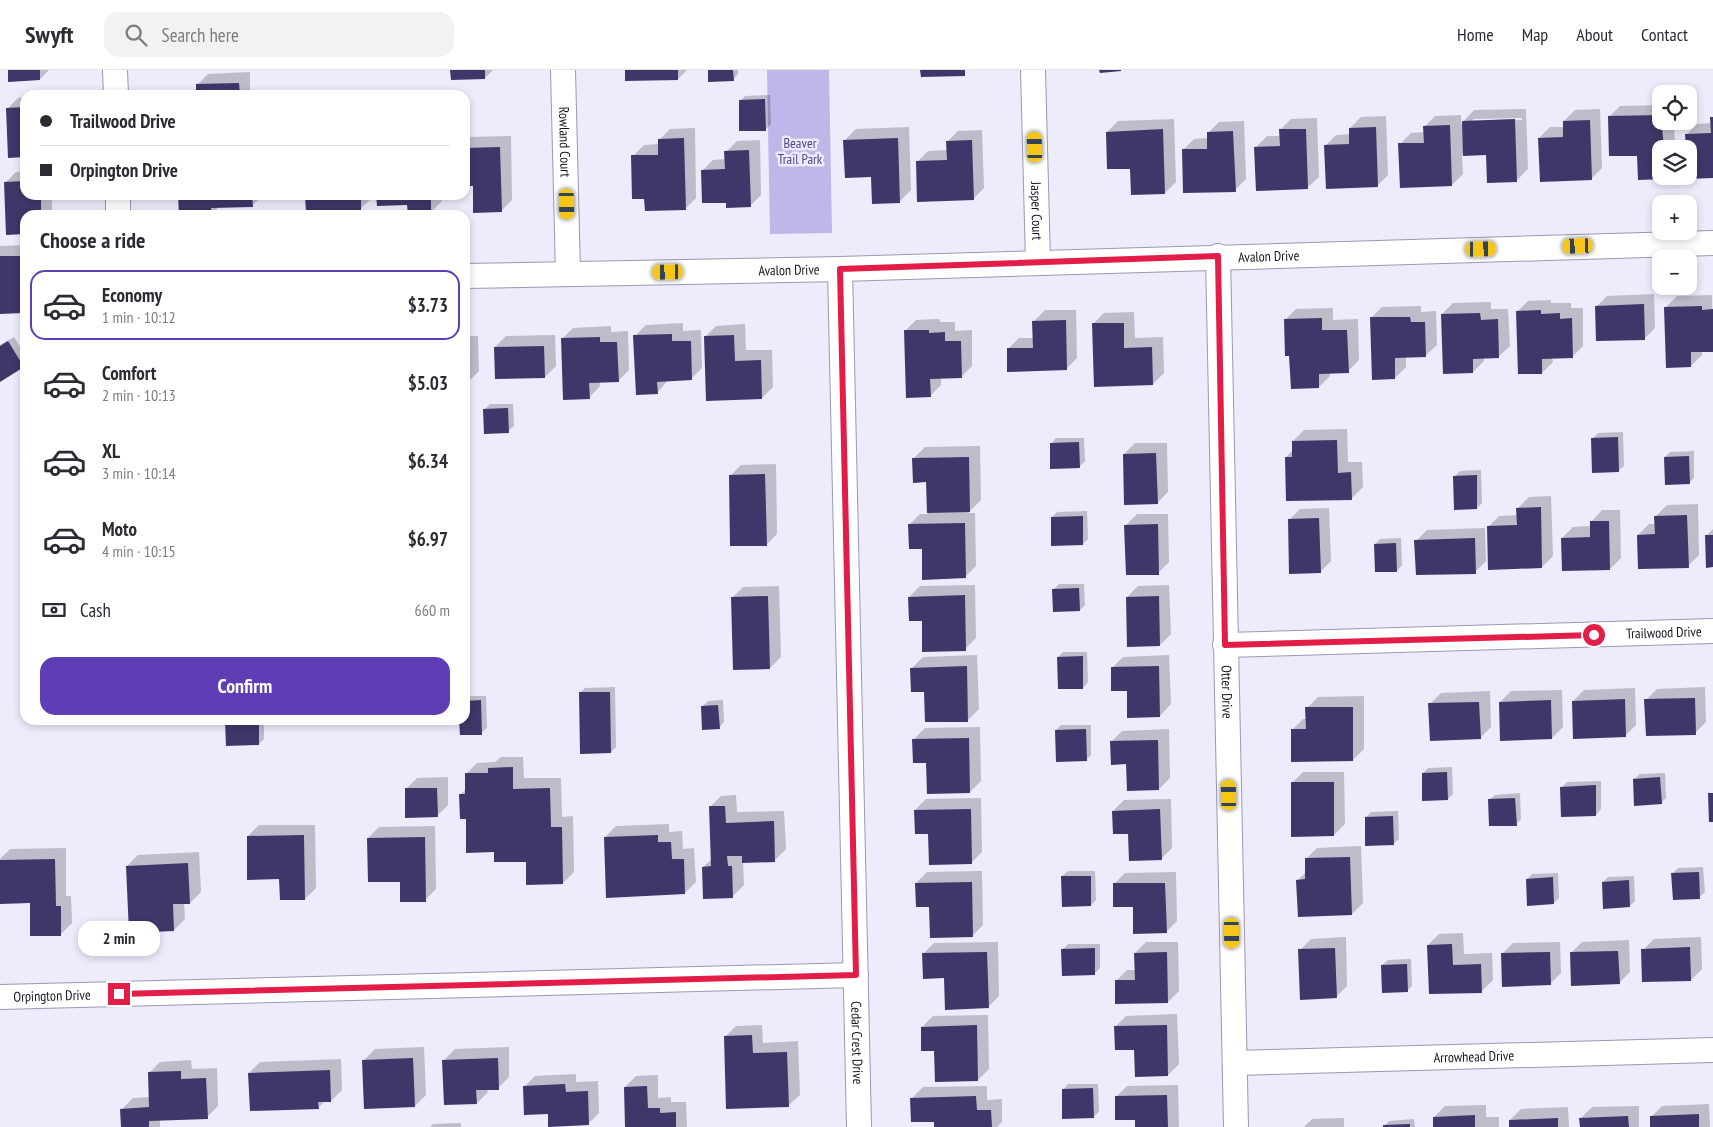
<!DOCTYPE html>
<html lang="en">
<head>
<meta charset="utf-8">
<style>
  :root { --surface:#fff; --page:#f2f2f3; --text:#2b2b33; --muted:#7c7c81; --line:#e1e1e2; --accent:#5e3db5 }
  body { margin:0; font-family:"PT Sans Narrow",sans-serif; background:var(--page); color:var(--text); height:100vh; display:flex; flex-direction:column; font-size:19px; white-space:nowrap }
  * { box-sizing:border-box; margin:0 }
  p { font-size:16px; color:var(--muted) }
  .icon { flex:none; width:28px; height:28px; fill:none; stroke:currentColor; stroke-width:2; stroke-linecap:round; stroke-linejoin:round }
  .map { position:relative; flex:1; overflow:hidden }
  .side { position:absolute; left:20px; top:140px; width:450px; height:515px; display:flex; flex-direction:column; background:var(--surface); border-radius:15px; box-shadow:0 2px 8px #0003 }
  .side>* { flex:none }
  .hud { position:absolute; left:20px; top:20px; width:450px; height:110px; border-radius:15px; box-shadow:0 2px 8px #0003; display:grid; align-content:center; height:110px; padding:0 20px; background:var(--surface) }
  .buttons { position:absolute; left:1652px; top:15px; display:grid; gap:10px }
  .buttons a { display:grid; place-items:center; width:45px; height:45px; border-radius:10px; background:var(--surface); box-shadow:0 2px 8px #0003; font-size:25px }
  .end { position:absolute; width:22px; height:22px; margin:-11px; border:6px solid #e11d48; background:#fff; box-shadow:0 0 0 2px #fff }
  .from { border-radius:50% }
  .bubble { position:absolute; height:35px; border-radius:15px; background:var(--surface); box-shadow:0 2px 8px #0003; font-size:16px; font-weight:600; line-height:35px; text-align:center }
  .car { position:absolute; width:15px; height:30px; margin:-15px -8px; border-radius:6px; box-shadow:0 0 4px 1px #0007; background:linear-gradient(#f5c518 24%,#345 0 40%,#f5c518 0 76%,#345 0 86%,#f5c518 0) }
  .hud b { display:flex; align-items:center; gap:18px; height:48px; font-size:19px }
  .hud b+b { border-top:1px solid var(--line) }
  .hud i { width:12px; height:12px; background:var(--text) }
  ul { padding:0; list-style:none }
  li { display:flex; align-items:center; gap:15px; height:70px; margin:0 10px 8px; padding:0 10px; border:2px solid transparent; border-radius:15px }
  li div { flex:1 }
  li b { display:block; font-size:19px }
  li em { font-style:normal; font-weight:600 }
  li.active { border-color:var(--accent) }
  li>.icon { width:45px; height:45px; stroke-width:1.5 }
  h2 { padding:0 20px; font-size:22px; line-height:60px }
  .pay { display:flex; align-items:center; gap:12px; height:55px; padding:0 20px; font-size:19px }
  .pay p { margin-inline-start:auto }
  .action { display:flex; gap:10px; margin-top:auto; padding:10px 20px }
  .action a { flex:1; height:58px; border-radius:15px; background:var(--accent); color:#fff; font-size:20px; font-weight:600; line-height:58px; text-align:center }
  header { display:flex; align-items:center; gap:30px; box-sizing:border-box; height:70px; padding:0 25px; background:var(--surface); border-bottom:1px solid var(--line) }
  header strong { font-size:24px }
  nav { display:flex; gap:28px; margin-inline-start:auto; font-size:18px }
  .search { width:350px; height:45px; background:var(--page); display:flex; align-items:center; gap:12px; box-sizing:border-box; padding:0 18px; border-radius:15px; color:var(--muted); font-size:19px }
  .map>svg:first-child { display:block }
  .green { fill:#beb7e9 }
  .shadow { fill:#0003; fill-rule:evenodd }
  .building { fill:#403669 }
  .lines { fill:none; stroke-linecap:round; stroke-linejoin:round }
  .street-casing { stroke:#9b98b2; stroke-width:26 }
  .street { stroke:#fff; stroke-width:24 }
  .route { stroke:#e11d48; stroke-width:6 }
  .labels { text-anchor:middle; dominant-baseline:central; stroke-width:5; stroke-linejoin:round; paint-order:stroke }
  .street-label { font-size:14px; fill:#16151f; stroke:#edebfc }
  .park-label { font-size:14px; fill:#53448c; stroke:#edebfc }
</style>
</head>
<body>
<header>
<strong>Swyft</strong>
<div class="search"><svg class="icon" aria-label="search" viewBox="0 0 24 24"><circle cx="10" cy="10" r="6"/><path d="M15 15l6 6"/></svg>Search here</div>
<nav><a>Home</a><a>Map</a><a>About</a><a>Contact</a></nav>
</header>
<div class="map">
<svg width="1713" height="1057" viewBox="0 0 1713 1057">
  <rect width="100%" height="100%" fill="#edebfc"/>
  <path class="green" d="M767,0H829L832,163L770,164Z"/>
  <path class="shadow" d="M9,0H49L40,9Z
    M452,0H493L485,8Z
    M626,0H687L678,9Z
    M709,0H738V4L733,10Z
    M250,2V25H198L197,15L208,4Z
    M770,25L771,54L765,60L740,31L745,26Z
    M25,27V86L7,39L18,28Z
    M1661,35V51H1674L1675,79H1661V106H1666L1664,108L1639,109V85L1609,47L1620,36Z
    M1526,39L1528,99L1517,110L1487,83L1462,84L1463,104L1452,115L1400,74L1411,63L1425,62L1424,57L1435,46L1461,45V54L1474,40ZM1522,48V50L1473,52V49Z
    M1600,39L1602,98L1591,109L1539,68L1550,57H1564V51L1575,40Z
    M1386,46L1388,105L1377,116L1325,76L1336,65L1351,64L1350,58L1361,47Z
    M1713,46V107L1689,106V79L1686,65L1697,54L1712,53Z
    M1317,48L1319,107L1307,118L1256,77L1267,66H1281L1280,60L1291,49Z
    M1174,49L1176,112L1165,123L1131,97L1107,62L1118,51Z
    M1244,51L1246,109L1235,120L1183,80L1194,69L1208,68V63L1219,52Z
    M909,57L911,120L900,131L873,106L845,70L856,59Z
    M695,58L696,128L685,139L646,127L633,86L644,75L659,74V70L670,59Z
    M982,60L984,118L973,129L917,92L928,81L947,80V72L958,61Z
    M511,66L512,130L501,141L474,115H465V67Z
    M760,70L761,125L750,136L727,132L702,101L713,90L726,89V82L737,71Z
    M25,101V125H52V145H25V163L5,113L16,102Z
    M180,125H263L252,136L219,137L211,145H180Z
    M307,125H371L372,128L360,139Z
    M378,125H442V131L431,142Z
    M25,175V239L22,242H0V176Z
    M1654,224L1655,258L1644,269L1596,237L1607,226Z
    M1712,225L1713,280L1702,281V285L1691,296L1666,237L1677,226Z
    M1551,230V233H1571V238H1583V276L1572,287H1552L1553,292L1542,303L1517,242L1528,231Z
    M1491,232V239H1508L1510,276L1498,287L1484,288V291L1473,302L1442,244L1453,233Z
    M1421,236V242L1436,241L1437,275L1425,286L1406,287V297L1395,308L1371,248L1382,237Z
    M1333,238V250L1358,249L1359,290L1348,301L1330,302V306L1319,317L1291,284L1285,250L1296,239Z
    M1045,240H1076L1077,288L1066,299L1008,279L1019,268H1034V251Z
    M1134,242L1135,268L1163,267L1164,303L1153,314L1093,254L1104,243Z
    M939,249L940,252H955V261L972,260V296L961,307L941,308V315L930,326L905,261L916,250Z
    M683,253V261L701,260L702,298L691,309L668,310L657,323L635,266L646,255Z
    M745,254L746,280H772L773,317L762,328L705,267L716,256Z
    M611,256V262L628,261L629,300L618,311L600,312V316L589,328L562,269L573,258Z
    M555,265L556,296L545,307L495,277L506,266Z
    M465,266H478L479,301L468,312H465Z
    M14,267L25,285V294L0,310V275Z
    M490,334H513L514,356L508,361L484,340Z
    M1347,359L1348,392H1362L1363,417L1352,428L1286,387L1293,380V371L1304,360Z
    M1623,362L1624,396L1618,401L1593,368L1598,363Z
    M1056,368H1084L1085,391L1079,397L1051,374Z
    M1135,373H1167L1168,422L1157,433L1124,384Z
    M980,376L981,430L968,443H975L976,496L965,507L923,478L909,455L920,444H928L927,411L914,388L925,377Z
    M1694,381V408L1689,413L1665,387L1670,382Z
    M776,394L777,464L766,475L730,406L741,395Z
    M1481,400L1482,433L1477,438L1455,406L1460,401Z
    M1551,426L1553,486L1542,497L1488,457L1499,446L1518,445V438L1529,427Z
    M1698,434L1699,485L1688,496L1638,465L1649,454H1656V446L1667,435Z
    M1329,438L1331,491L1320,502L1289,450L1300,439Z
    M1602,440H1620L1621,488L1610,499L1562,468L1573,457L1591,456V452Z
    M1087,441L1088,469L1083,474L1052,447L1057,442Z
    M1137,444H1168L1169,492L1158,503L1126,455Z
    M1485,458L1486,491L1475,502L1416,471L1427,460Z
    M1713,459V496L1706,466Z
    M1401,468L1402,495L1397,501L1375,474L1380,469Z
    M1059,514H1084L1085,535L1080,540L1054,519Z
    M975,515L976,568L965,579L923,550L909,527L920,516Z
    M1169,515L1171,564L1160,575L1127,527L1138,516Z
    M779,516L781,587L770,598L732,528L743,517Z
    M1063,582H1087L1088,612L1083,618L1058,587Z
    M977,585L979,639L968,650L925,620L912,598L923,587Z
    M1169,585L1171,634L1160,646L1128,619L1112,598L1123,587Z
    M615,617L616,677L611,682L580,623L585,618Z
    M1705,617L1706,652L1695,663L1646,630L1657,619Z
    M1635,618L1636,655L1625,666L1573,631L1584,620Z
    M1562,620L1563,657L1552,668L1500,632L1511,621Z
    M1490,621L1491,657L1480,668L1430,634L1441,623Z
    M466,626H486L487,658L481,663L461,650H465Z
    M1364,626V679L1353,690L1292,660L1303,649H1307V638L1318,627Z
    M723,630L724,652L719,658L703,636L708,631Z
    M226,650H264V669L259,674Z
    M1061,655H1091V685L1086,690L1056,660Z
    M980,657L981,711L970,722L927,692L914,669L925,658Z
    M1169,659L1170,708L1159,719L1127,693L1111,672L1122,661Z
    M501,687H523L524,708H561L562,747L573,746L574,802L563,813L527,790L495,781L467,748L461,724L466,719V704L477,693L495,692Z
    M1452,697L1453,724L1448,729L1423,703L1428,698Z
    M1303,702H1344L1345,754L1334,765L1292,713Z
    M1665,703L1666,728L1661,733L1634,709L1640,704Z
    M448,707V735L437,746L406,719L417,708Z
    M1601,711V739L1596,745L1562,717L1567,712Z
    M1520,723L1521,749L1516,754L1489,730L1495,725Z
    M736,725L737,742L784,741L786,779L775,790L743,792L744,815L733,826L703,797L712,789L710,737L721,726Z
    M981,728L982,782L971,793L929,763L915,740L926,729Z
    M1171,729L1172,778L1161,789L1129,762L1113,741L1124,730Z
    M1398,741L1399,769L1393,774L1366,747L1371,742Z
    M669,754V762L682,761L683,779L694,778L696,812L685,823L605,767L616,756Z
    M259,755H315L316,818L305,829L281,808L248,766Z
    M435,756L436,819L425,830L368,768L379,757Z
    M1361,776L1363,833L1352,844L1298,810L1306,802V789L1317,778Z
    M66,778V826H71L72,853L61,864L32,832L0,833V789L10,779Z
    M199,782L201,822L190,833H184L185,849L174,860L127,796L138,785Z
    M1703,797L1705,822L1699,827L1673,803L1678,798Z
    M982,801L983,855L972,866L930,836L916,813L927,802Z
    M1068,801H1095L1096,830L1091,835L1062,806Z
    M1176,802L1177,851L1166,862L1134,836L1114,814L1125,803Z
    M1558,803L1559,828L1554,833L1527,809L1532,804Z
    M1634,806L1635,831L1630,836L1603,812L1608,807Z
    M1463,863L1464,884L1492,883L1493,910L1482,921L1428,875L1439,864Z
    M1346,867L1347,916L1336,927L1300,880L1311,869Z
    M1701,867L1702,899L1691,910L1643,880L1654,869Z
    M1629,870L1630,902L1619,913L1571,883L1582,872Z
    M998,872L999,926L988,937L945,907L923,884L934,873Z
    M1146,872H1178L1179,921L1168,932L1116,911L1127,900H1136L1135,883Z
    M1560,872L1561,903L1550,914L1502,884L1513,873Z
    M1068,874H1100V898L1095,903L1062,880Z
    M1411,889L1412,916L1407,921L1382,895L1388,890Z
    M1177,944L1179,994L1168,1005L1136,978L1115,957L1126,946Z
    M988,945L989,999L978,1010L922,957L933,946Z
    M762,955L763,973L798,971L800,1025L788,1036L725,967L736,956Z
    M424,977L426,1025L415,1036L364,990L375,979Z
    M509,977V1007L498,1018L487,1019L488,1022L477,1033L444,990L455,979Z
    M341,989L342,1020L331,1031H325L318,1038L249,1003L260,992Z
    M191,990L192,999L217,998L218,1036L207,1047L160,1049V1057H122V1039L133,1028L150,1027L149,1003L160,992Z
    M576,1004V1012L598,1011L599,1043L588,1054L549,1043L524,1017L535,1006Z
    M658,1005V1028L671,1027V1032H686L687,1057H626L625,1017L636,1006Z
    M1068,1014H1098L1099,1042L1093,1047L1063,1020Z
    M1178,1015L1179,1057H1136V1048L1116,1027L1127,1016Z
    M987,1016V1030L1002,1029V1052L997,1057H935V1050L912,1028L923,1017Z
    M1709,1034L1710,1057H1651V1047L1662,1036Z
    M1486,1035V1047H1499V1057H1435L1434,1047L1445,1036Z
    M1639,1036V1057H1581V1048L1592,1037Z
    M1568,1037L1569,1057H1510V1050L1521,1039Z
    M1344,1048V1057H1304L1312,1049Z
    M1414,1049L1415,1057H1384L1389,1051Z
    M461,1053V1057H430L433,1054Z"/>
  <path class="building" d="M8,0H40V10L8,12Z
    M450,0H485V9L451,10Z
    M625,0H678V10L625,11Z
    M708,0H733L734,11L708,12Z
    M920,0H965V6L921,7Z
    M1099,0H1121V1L1100,3Z
    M239,13L240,25H196V14Z
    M765,29L766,61H739V30Z
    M25,37V87L8,88L6,38Z
    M1661,45L1664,79H1661V106H1665V109L1638,110L1637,86H1609L1608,46Z
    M1710,47H1713V108L1687,109V106H1689V79H1686L1685,64L1711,63Z
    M1515,49L1517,112L1487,113L1486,85L1463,86L1462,51Z
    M1590,50L1592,110L1540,112L1538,68L1563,67V51Z
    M1450,55L1452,116L1400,118L1398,73H1424L1423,56Z
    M1376,57L1378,117L1326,119L1324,75L1349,74V58Z
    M1163,59L1165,124L1131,125L1130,99H1107L1106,62Z
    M1279,59H1306L1308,119L1256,121L1254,77L1280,76Z
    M1233,61L1236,122L1183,123L1182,79H1207V62Z
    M684,68L686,140L645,141L644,129H632L631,85H658V69Z
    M898,68L900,133L872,134L871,107L845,108L843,70Z
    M972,70L974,130L917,132L916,91L947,90L946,71Z
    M500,77L502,142L473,143V116H465V78Z
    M749,80L751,137L726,138V133H702L701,100L725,99L724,81Z
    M25,111V125H41V145H25V164L6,165L4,112Z
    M178,125H252L253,137L211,138V145H179Z
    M305,125H361V140L306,142Z
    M376,125H431V143L408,144L407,135L377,136Z
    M0,186H21L23,243L0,244Z
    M1644,234L1645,270L1596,271L1595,236Z
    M1702,236V240L1713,239V282H1691V297L1666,298L1664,237Z
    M1541,240V244L1560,243V249L1572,248L1573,288L1542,289V304H1518L1516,241Z
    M1480,243L1481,250L1498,249L1499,288L1473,289V303L1443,304L1441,244Z
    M1370,247H1410L1411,252H1425L1426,287L1395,288V309L1372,310Z
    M1322,248V260H1347L1349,303L1319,304V318L1291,319L1289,286H1285L1284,249Z
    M1066,250L1067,300L1007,302V278H1033L1032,251Z
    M1092,253H1124V278L1152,277L1153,315L1094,317Z
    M904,260H929V263L945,262V271H961L962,308L930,309L931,327L906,328Z
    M672,264V271H691L692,310L657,312L658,324L636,325L633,265Z
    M734,265L735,291L761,290L762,329L706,331L704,266Z
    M600,267V272H617L619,312L589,313L590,329L563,330L561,268Z
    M8,271L24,297L0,312V276Z
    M465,276H467L469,314H465Z
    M544,276L545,308L495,309L494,277Z
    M508,338L509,363L484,364L483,339Z
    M1618,367L1619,402L1592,403L1591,368Z
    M1337,370L1338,403L1351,402L1352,430L1286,431L1285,387H1292V371Z
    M1079,372L1080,398L1050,399V373Z
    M1156,383L1158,434L1124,435L1123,384Z
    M1689,386L1690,414L1665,415L1664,387Z
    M969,387L970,442L927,443L926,412L913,413L912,388Z
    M765,404L767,476H730L729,405Z
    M1477,405V439L1454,440L1453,406Z
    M1541,437L1542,498L1488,500L1487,456L1517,455L1516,438Z
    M1687,445L1689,498L1638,499L1637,465L1655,464L1654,446Z
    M1083,446V475L1051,476V447Z
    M1319,448L1321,503L1289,504L1288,449Z
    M1590,451H1609L1610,500L1562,501L1561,468L1590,467Z
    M965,453L966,508L922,510V479H909L908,454Z
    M1158,454L1159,505H1126L1124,455Z
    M1705,465H1713V497L1706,498Z
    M1475,468L1476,504L1416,505L1414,470Z
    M1396,473L1397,502H1375L1374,474Z
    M1079,518L1080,541L1053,542L1052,519Z
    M965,525L966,581L922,582V551H909L908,527Z
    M768,526L770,599L733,600L731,527Z
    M1159,526L1160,576L1127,577L1126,527Z
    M1083,586V619H1058L1057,587Z
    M967,596L968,652H925L924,622H911L910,598Z
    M1159,596L1160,647L1127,648V621H1111V597Z
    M579,622H610L611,683L580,684Z
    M1695,628L1696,665L1646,666L1644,629Z
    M1625,629L1626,667L1573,669L1572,631Z
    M481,630L482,665H460L459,650H465V631Z
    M1551,630L1552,669L1500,671L1499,632Z
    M1479,632L1481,669L1430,671L1428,633Z
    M718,635L720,659L702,660L701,636Z
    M1305,637H1353V691L1291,692V659H1306Z
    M225,650H259V675L226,676Z
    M1086,659L1087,691L1056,692L1055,660Z
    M969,668L970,723L927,724L926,693H913L912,669Z
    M1158,670L1159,720L1127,721L1126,694L1111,695L1110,671Z
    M513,697V719L550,718L551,757H562L563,814L526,815V792H494V782L466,783V749H460L459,724H465V703H488V698Z
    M1447,702L1448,730L1422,731V703Z
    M1660,707L1662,734L1634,736L1633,709Z
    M1291,712H1334V766L1291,767Z
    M1596,715V746L1561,747L1560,717Z
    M405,718H437L438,747L405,748Z
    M1708,723H1713V752H1709Z
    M1515,728L1517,756H1489L1488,729Z
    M709,736H725L726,753L774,751L775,792L742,793V786H727L728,796H732L733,828L703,829L702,797L711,796Z
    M971,739L972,794L929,795L928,764H915L914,740Z
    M1160,739L1162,790L1129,791L1128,764H1113L1112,741Z
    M1393,746L1394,775L1365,776V747Z
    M304,765L305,830H280L279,809L247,810V766Z
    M658,765V772H671L672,789H684L685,824L606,828L604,767Z
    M425,767L426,832H400V812H368L367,768Z
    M1350,787L1352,845L1298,847L1296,810L1305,809V788Z
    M55,789L56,836H61V866H30V833L0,834V790Z
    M188,793L190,834H173L174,861L129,863L126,796Z
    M1699,802L1700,829L1673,830L1671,803Z
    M1061,806H1091V836L1062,837Z
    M1553,807L1554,834L1527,836L1526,809Z
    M1629,810L1630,837L1603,839L1602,812Z
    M972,812L973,867L930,868L929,837H916L915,813Z
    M1113,813H1165L1167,863L1133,864V837H1113Z
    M1452,874L1453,895L1481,894L1482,923L1429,924L1427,875Z
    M1690,877L1691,911L1642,912L1641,879Z
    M1095,878V905L1062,906L1061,879Z
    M1335,878L1337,928L1300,930L1298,879Z
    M1618,881L1620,914L1571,916L1570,882Z
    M987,882L989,938L945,940L944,908L923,909L922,883Z
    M1167,882L1168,933L1115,934V910H1135L1134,883Z
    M1550,882L1551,915L1502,917L1501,883Z
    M1407,894L1408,922L1382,923L1381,895Z
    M977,955L978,1011L935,1012L934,981H921V957Z
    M1167,955L1168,1006L1135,1007L1134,980H1115L1114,956Z
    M752,965L753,983L787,982L789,1037L726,1039L724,966Z
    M413,988L415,1037L364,1039L362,990Z
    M498,988L499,1020H476L477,1034L444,1035L442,990Z
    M330,1000L331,1032H318L319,1039L250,1041L248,1003Z
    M181,1001V1009L206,1008L208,1049L149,1051V1057H121L120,1039L149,1037L148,1002Z
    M565,1014L566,1022L588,1021L589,1055L548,1057V1044L524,1045L523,1016Z
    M647,1016L648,1038H660V1043L676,1042V1057H625L624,1017Z
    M1093,1018L1094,1048L1062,1049V1019Z
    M1167,1025L1168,1057H1135V1050H1115V1026Z
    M976,1026L977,1040H991L992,1057H934V1052H911L910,1028Z
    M1699,1044V1057H1650V1046Z
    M1475,1045V1057H1433V1047Z
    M1628,1046L1629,1057H1580L1579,1048Z
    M1558,1048V1057H1509V1050Z
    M1410,1054V1057H1383V1055Z"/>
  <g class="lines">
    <g class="street-casing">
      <g id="street">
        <path d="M115,0L116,25"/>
        <path id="s1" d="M563,0L568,204"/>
        <path id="s2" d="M1033,0L1038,192"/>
        <path d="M118,125V145"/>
        <path id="s3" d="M1218,186L1236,1057"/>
        <path id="s4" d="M840,199L859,1057"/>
        <path id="s5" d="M465,206L840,199L1713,173"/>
        <path id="s6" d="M1225,575L1713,561"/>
        <path id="s7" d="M0,927L856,905"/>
        <path id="s8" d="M1235,993L1713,980"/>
      </g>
    </g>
    <use href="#street" class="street"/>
  </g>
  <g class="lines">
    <path class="route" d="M119,924L856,905L840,199L1218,186L1225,575L1594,565"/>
  </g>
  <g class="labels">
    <g class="street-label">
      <text stroke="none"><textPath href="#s1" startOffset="72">Rowland Court</textPath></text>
      <text stroke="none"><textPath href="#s2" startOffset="141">Jasper Court</textPath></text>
      <text stroke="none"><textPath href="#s5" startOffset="804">Avalon Drive</textPath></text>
      <text stroke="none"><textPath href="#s5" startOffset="324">Avalon Drive</textPath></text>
      <text stroke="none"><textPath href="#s6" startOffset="439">Trailwood Drive</textPath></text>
      <text stroke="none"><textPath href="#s3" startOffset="436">Otter Drive</textPath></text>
      <text stroke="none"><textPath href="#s7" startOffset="52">Orpington Drive</textPath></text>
      <text stroke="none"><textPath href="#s4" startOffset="774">Cedar Crest Drive</textPath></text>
      <text stroke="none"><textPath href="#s8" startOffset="239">Arrowhead Drive</textPath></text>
    </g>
    <g class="park-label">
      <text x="800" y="73">Beaver<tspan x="800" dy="16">Trail Park</tspan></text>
    </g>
  </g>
</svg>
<div class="buttons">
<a><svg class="icon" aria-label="locate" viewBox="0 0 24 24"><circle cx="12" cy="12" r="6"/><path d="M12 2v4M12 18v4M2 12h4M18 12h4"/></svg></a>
<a><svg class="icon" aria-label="layers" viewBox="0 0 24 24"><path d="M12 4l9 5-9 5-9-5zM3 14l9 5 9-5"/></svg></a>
<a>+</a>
<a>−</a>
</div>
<i class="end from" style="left:1594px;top:565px"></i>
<i class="end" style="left:119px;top:924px"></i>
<div class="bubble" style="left:78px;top:851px;width:82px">2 min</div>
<i class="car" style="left:1035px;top:77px;rotate:358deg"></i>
<i class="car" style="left:567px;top:134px;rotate:179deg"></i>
<i class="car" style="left:1578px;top:176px;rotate:268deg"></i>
<i class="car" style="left:1481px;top:179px;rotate:89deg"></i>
<i class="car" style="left:668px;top:202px;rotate:269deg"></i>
<i class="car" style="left:1229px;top:725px;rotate:359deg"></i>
<i class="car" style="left:1232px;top:863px;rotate:179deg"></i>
<div class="hud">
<b><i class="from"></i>Trailwood Drive</b>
<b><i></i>Orpington Drive</b>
</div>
<section class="side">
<h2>Choose a ride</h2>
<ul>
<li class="active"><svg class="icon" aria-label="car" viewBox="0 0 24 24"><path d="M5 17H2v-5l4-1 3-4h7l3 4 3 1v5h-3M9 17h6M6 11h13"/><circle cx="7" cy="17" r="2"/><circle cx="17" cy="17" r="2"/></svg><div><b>Economy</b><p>1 min · 10:12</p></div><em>$3.73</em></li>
<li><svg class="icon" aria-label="car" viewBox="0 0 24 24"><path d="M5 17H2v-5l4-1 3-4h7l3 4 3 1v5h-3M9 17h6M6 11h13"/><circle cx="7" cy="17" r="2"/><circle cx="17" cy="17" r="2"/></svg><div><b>Comfort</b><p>2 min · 10:13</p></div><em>$5.03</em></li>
<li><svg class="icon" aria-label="car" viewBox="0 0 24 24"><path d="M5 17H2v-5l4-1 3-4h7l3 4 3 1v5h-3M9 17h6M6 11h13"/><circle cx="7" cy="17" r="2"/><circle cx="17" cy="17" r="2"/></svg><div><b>XL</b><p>3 min · 10:14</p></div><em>$6.34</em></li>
<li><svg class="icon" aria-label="car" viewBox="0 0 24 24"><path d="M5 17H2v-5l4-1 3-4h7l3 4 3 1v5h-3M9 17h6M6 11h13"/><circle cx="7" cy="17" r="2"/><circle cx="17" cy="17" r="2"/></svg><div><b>Moto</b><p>4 min · 10:15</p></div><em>$6.97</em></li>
</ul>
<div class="pay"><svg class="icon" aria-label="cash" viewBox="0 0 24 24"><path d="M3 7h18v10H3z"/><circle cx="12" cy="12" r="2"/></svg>Cash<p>660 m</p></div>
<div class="action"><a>Confirm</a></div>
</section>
</div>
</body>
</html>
